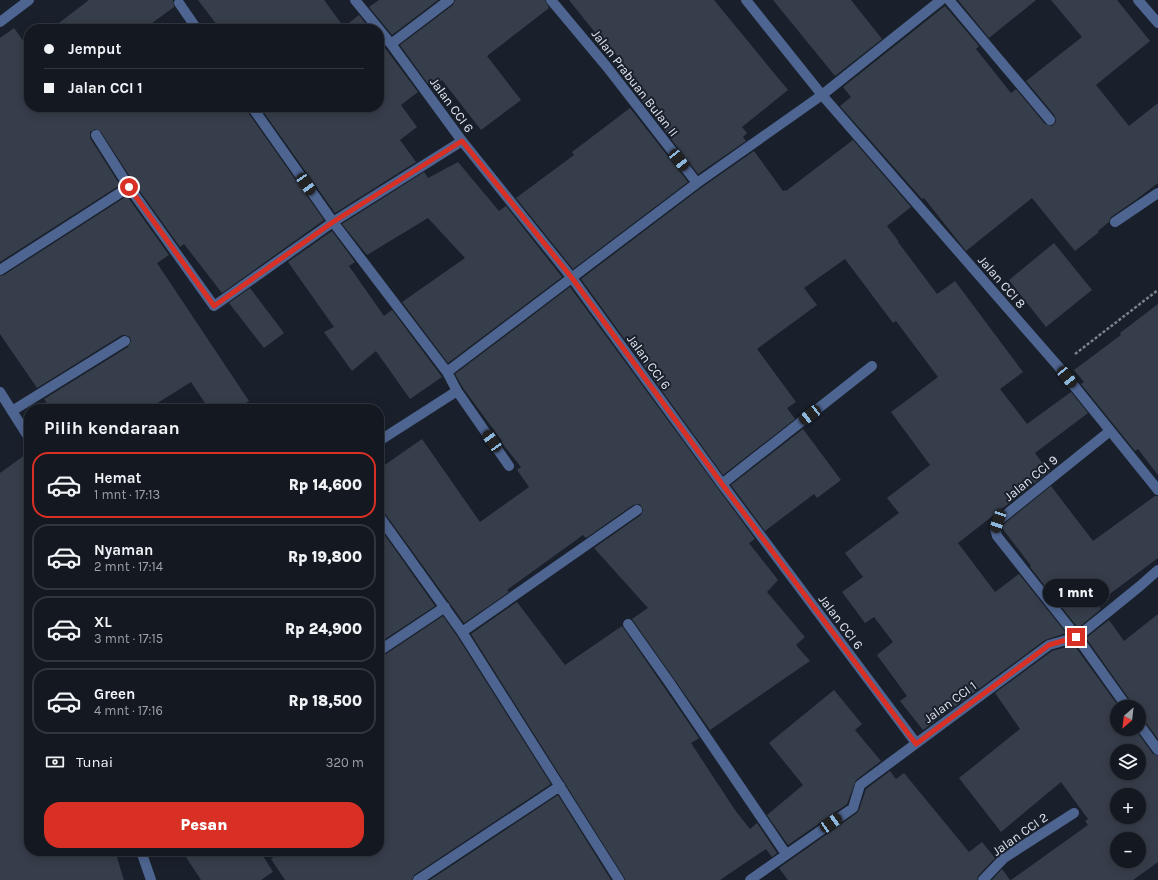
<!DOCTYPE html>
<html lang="id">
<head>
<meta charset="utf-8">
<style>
  :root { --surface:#131821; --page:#20252e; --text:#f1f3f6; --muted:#9da0a5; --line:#32373f; --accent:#d93025 }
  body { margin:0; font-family:Karla,sans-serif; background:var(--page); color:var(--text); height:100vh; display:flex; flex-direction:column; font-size:15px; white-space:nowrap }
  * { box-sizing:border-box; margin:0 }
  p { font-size:13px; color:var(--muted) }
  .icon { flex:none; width:22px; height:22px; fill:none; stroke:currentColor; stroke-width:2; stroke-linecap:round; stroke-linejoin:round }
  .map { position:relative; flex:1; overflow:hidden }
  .side { position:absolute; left:24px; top:404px; width:360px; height:452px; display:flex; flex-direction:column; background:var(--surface); border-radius:16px; box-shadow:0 2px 10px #0003,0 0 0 1px var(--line) }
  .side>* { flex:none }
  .guide { position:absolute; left:24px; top:24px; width:360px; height:88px; border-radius:16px; box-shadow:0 2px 10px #0003,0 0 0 1px var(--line); display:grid; align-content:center; height:88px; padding:0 20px; background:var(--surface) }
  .needle { width:26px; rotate:208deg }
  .controls { position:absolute; left:1110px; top:700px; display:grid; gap:8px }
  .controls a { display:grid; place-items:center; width:36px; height:36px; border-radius:50%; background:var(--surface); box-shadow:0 2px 10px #0003,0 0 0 1px var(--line); font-size:20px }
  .end { position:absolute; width:18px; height:18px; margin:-9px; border:5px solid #d93025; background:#fff; box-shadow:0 0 0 2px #fff }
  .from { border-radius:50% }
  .bubble { position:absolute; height:28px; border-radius:14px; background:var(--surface); box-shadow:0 2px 10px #0003,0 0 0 1px var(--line); font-size:13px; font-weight:800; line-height:28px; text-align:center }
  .car { position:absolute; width:12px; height:24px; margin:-12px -6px; border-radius:5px; box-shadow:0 0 3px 1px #0007; background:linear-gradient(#222 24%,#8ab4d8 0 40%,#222 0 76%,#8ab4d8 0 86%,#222 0) }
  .guide b { display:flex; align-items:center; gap:14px; height:38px; font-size:15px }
  .guide b+b { border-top:1px solid var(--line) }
  .guide i { width:10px; height:10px; background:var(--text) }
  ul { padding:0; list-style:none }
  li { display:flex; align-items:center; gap:12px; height:66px; margin:0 8px 6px; padding:0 12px; border:2px solid var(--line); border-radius:16px }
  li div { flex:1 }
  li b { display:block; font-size:15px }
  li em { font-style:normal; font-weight:800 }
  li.selected { border-color:var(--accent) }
  li>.icon { width:36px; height:36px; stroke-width:1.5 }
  h2 { padding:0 20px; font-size:18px; line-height:48px }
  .pay { display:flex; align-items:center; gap:10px; height:44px; padding:0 20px; font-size:15px }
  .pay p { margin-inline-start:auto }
  .action { display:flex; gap:8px; margin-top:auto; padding:8px 20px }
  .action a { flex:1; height:46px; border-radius:16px; background:var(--accent); color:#fff; font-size:16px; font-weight:800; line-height:46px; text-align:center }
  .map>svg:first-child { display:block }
  .building { fill:#373e4b; fill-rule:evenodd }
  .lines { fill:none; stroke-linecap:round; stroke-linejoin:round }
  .path { stroke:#7c828c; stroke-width:2.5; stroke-dasharray:3 2; stroke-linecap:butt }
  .service { stroke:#4e6591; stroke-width:10 }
  .minor { stroke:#4e6591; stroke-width:10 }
  .route { stroke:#d93025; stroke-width:5 }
  .labels { text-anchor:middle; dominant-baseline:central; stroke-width:4; stroke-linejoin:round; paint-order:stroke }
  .street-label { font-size:13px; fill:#e0e5ed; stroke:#19202c }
</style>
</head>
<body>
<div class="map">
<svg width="1158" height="880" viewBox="0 0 1158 880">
  <rect width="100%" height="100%" fill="#19202c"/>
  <path class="building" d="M89,0H173L174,7L144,29H51Z
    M198,0H324L344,27L359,15L370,29H220Z
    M379,0H438L392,35L369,7Z
    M455,0H545L549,8L487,56L521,100L481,130L442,80L439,83L436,79L428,84L400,45L453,5Z
    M569,0H714L788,90L742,127L747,133L743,137L746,141L698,174L641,100L645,97L636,86L639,83L603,38L601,40Z
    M773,0H851L882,39L835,76Z
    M958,0H1036L989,38Z
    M1051,0H1117L1150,41L1096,85L1129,126L1158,103V183L1137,199L1111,217L1109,222L1098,231L1099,232L1075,251L1032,198L966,251L924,198L922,199L840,106L851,97L843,87L945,6L979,46L976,49L1011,93L1016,89L1045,124L1052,126L1056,122L1055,116L1026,81L1082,37Z
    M14,28L29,49V107H246L247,111L324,220L222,293L184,244L180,247L134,183L101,132L95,129L90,132V138L120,185L0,262V38Z
    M379,40L418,92L401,105L417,127L400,140L416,162L335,213L260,107H379Z
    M630,108L688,182L573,269L516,198L574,155L572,152Z
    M853,140L911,207L887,226L899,242H898L937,294L955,281L1023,372L1000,389L1027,424L1071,392L1088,413L1035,453L1049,472L958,543L995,592L1019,574L1066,633L1045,640L923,730L900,701L907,696L877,655L893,642L874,617L865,623L842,592L863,577L845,553L899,513L887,498L930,465L891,412L938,377L896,321L893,323L845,259L804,288L817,305L757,349L796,402L787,408L795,419L723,475L581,279L701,188L754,151L783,191L785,190L786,191Z
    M458,162L499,211L506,206L562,277L448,363L402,302L465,258L428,218L367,255L342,224L424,172L428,178Z
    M127,196L169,255L157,263L249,401L236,409H209L191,382L148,409H51L44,399L128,347L131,341L130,337L125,335H122L37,388L0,334V276L4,275Z
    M332,231L355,262L349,266L384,316L392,310L442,377L410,399L376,351L352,371L324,332L334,327L288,262Z
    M1054,243L1092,290L1046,327L1009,280Z
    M570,287L755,539L749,543L778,580L767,592L805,637L796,645L810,661L710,730L632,619L648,608L594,548L641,515L643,510L640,504L633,505L586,538L583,535L507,590L509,592L464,623L384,512L379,510V469L422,439L480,522L529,487L517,470L521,467L501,442L502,441L463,388L455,374Z
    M250,288L284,333L264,348L229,303Z
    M1158,304V475L1138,449L1135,451L1081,384L1084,382L1074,370L1121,335L1120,333Z
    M803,429L841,480L817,498L814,494L765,531L731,485Z
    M29,452V851H115L124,880H0V473Z
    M1051,486L1093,541L1155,496H1158V558L1099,602L1100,604L1098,605L1101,609L1078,628L1030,567L1031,566L1002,528L1003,525Z
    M379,527L435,606L379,643Z
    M517,602L565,665L622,626L699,738L691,743L735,810L750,829L757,823L777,853L772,857L766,849L720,880H625L624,877L471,634Z
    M1158,614V739L1144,720L1139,718V707H1133L1132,703L1086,638L1109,620L1124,641Z
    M443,616L457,636L551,784L414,875L412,880H285L271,859L283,851H379V657L383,656Z
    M1074,645L1119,707H1117V729H1135L1153,754L1158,756V862L1133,880H1011L1088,825L1085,821L1088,819L1061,782L1001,832L959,778L1020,729L995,693L1052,651ZM1117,751H1139V773H1117ZM1117,795H1139V817H1117ZM1117,839H1139V861H1117Z
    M834,690L862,724L855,730L881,761L856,780L847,804L788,845L767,815L803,785L769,743Z
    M890,771L896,779L904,773L969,852L982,842L995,858L978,876L977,880H788L779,868L857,813L859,810L866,789Z
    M558,795L611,880H430Z
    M182,851H260L273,872L261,880H201Z
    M1002,869L1010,880H992Z"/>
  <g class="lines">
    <path class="path" d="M1075,354L1158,290"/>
    <path class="service" d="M12,411L125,341
      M722,484L872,366"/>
    <path class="minor" d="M355,0L391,44L462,141L572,278L722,484L916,743
      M551,0L607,67L697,183
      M746,0L822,95L1058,366L1158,490
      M949,0L1050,120
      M1138,0L1158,23
      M179,3L197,29
      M0,22L29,0
      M391,44L449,0
      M252,107L333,222L447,372L457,391L509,466
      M96,135L129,187L214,306L333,222L462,141
      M1115,222L1158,193
      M0,270L129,187
      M447,372L697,183L822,95L941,0
      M0,392L29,438
      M1110,431L998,521L995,529L997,536L1077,637L1127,707
      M379,441L457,391
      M379,516L462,632L619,880
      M628,624L669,682L786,854
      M462,632L637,510
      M379,651L445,607
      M1139,724L1158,750
      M141,851L151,880
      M418,880L560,786
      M750,880L853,808L860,785L1049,645L1077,637L1140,586L1158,570
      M983,880L1004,858L1074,813"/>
  </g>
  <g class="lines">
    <path class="route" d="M129,187L214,306L333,222L462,141L572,278L722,484L916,744L1049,645L1076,637"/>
  </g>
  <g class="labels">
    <g class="street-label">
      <text transform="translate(635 83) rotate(52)">Jalan Prabuan Bulan II</text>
      <text transform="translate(452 105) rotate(54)">Jalan CCI 6</text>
      <text transform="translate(1002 282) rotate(49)">Jalan CCI 8</text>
      <text transform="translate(649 362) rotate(54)">Jalan CCI 6</text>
      <text transform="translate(1031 478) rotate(-39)">Jalan CCI 9</text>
      <text transform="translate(841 622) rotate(53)">Jalan CCI 6</text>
      <text transform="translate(950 702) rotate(-36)">Jalan CCI 1</text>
      <text transform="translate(1020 834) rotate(-35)">Jalan CCI 2</text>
    </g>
  </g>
</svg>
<div class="controls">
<a><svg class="needle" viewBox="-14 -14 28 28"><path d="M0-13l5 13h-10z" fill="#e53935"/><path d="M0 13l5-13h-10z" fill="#9da0a5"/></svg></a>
<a><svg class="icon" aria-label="layers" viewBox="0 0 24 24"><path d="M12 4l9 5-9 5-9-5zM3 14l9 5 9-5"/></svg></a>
<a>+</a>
<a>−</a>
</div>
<i class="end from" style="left:129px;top:187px"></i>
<i class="end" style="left:1076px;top:637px"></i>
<div class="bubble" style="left:1043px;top:579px;width:66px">1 mnt</div>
<i class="car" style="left:679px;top:160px;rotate:142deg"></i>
<i class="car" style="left:306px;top:184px;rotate:145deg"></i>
<i class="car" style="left:1067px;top:377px;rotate:141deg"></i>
<i class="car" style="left:810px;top:415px;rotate:232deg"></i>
<i class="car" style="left:492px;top:441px;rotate:325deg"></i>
<i class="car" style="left:998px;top:521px;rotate:199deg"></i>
<i class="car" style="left:831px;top:823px;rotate:55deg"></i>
<div class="guide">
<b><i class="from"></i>Jemput</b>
<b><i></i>Jalan CCI 1</b>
</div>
<section class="side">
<h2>Pilih kendaraan</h2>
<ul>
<li class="selected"><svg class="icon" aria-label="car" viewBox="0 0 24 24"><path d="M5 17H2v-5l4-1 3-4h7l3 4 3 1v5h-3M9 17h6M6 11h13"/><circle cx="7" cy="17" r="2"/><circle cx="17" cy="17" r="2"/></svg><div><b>Hemat</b><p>1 mnt · 17:13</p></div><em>Rp 14,600</em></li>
<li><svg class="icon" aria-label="car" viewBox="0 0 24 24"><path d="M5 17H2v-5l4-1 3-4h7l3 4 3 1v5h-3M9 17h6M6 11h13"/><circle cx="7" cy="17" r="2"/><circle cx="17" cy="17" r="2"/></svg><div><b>Nyaman</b><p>2 mnt · 17:14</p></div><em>Rp 19,800</em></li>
<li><svg class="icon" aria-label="car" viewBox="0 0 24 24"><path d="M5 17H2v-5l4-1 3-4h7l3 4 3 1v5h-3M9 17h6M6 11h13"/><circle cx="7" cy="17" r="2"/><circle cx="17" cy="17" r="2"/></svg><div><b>XL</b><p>3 mnt · 17:15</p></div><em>Rp 24,900</em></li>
<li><svg class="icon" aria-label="car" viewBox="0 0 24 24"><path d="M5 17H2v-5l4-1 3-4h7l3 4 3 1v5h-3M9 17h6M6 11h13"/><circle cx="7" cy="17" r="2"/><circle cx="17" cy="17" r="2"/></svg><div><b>Green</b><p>4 mnt · 17:16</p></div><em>Rp 18,500</em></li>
</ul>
<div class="pay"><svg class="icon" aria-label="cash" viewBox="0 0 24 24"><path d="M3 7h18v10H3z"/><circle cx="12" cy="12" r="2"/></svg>Tunai<p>320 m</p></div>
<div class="action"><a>Pesan</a></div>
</section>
</div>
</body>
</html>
